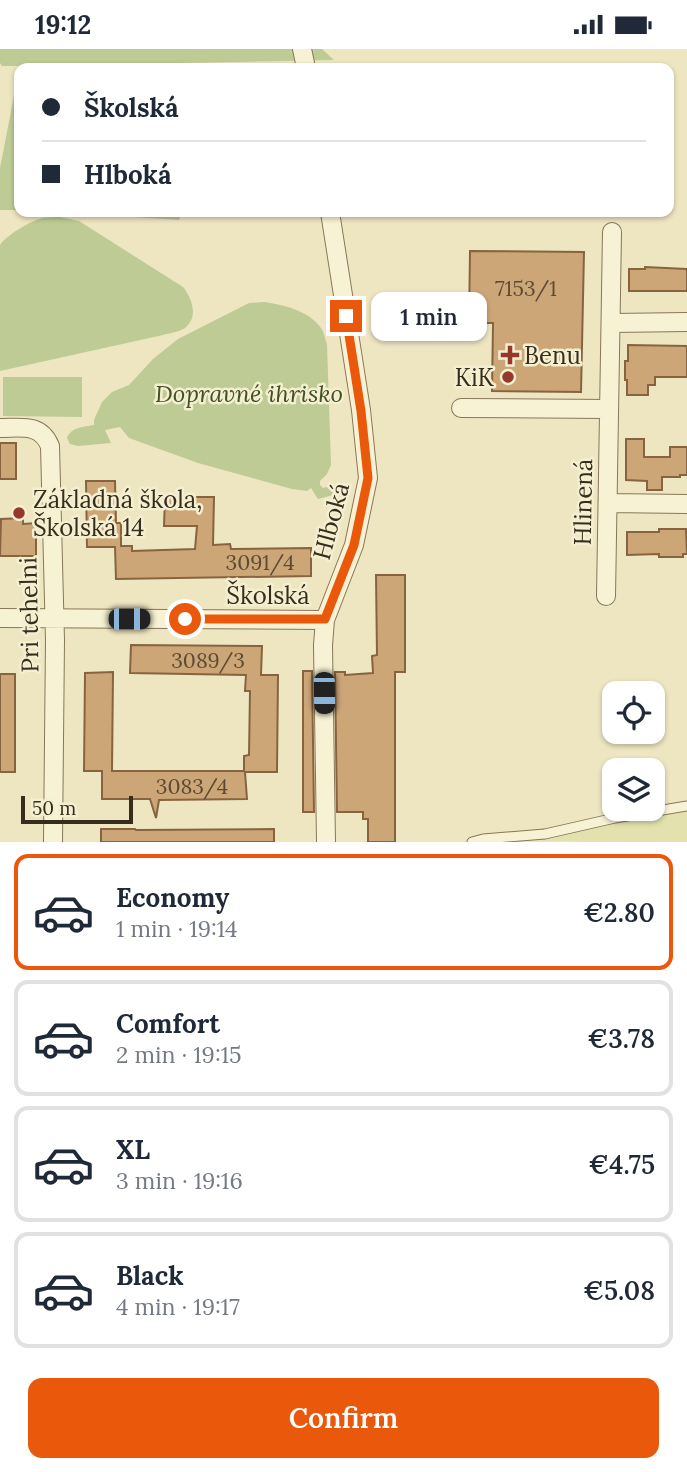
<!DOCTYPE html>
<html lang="en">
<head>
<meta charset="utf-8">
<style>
  :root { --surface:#fff; --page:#f2f2f3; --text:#1f2937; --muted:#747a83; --line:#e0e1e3; --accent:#ea580c }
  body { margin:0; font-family:Lora,serif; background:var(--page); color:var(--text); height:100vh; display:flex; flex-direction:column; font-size:26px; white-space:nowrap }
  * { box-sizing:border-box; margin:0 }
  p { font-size:23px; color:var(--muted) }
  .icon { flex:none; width:38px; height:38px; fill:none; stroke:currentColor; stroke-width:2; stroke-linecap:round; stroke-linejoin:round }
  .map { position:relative; height:793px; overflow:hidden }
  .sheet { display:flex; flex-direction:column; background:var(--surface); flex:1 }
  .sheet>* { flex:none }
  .hud { position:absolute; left:14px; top:14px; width:660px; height:154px; border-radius:14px; box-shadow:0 2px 5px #0004; display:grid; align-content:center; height:154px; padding:0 28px; background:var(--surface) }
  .buttons { position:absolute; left:602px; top:632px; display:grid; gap:14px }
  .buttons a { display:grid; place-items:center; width:63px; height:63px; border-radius:14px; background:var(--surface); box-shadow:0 2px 5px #0004; font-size:35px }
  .scale { position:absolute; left:21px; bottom:18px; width:112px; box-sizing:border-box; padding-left:7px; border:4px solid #372d1d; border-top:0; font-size:19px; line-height:24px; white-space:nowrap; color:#372d1d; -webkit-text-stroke:5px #f5efd1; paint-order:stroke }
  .end { position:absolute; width:32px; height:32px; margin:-16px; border:9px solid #ea580c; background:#fff; box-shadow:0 0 0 4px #fff }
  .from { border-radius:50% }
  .bubble { position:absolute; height:49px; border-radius:14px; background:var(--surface); box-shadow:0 2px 5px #0004; font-size:23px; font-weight:600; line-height:49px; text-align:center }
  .car { position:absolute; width:21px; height:42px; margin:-21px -10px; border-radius:9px; box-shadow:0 0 5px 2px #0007; background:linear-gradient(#222 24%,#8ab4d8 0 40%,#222 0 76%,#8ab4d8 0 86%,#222 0) }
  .hud b { display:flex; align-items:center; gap:24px; height:66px; font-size:26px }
  .hud b+b { border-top:2px solid var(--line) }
  .hud i { width:18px; height:18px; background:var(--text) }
  ul { padding:12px 0 0; list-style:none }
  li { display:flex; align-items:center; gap:21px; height:116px; margin:0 14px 10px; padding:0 14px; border:4px solid var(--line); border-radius:14px }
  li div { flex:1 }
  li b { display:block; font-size:26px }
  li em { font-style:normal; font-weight:600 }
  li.current { border-color:var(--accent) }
  li>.icon { width:63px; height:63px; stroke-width:1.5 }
  .primary-button { display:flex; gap:14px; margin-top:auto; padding:14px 28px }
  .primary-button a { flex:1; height:80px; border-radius:14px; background:var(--accent); color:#fff; font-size:28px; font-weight:600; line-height:80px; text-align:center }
  .status { display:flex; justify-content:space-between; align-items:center; height:49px; padding:0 35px; background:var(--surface); direction:ltr }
  .status svg { height:19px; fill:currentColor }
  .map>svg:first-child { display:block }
  .farmland { fill:#e3e2ae }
  .green { fill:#becb95 }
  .building { fill:#cca677; stroke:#86643f; stroke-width:2 }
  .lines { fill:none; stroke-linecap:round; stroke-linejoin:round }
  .lane-casing { stroke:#877759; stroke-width:11 }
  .street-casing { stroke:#877759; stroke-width:20 }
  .lane { stroke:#f8f2d4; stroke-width:9 }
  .street { stroke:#f8f2d4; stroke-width:18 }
  .route { stroke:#ea580c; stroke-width:9 }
  .poi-dot { fill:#953729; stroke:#f5efd1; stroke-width:2.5 }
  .labels { text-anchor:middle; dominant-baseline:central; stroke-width:5; stroke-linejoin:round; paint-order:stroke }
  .number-label { font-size:21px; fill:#5c4b34 }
  .poi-label { font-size:24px; fill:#372d1d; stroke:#f5efd1; text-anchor:start }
  .park-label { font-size:24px; font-style:italic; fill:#415324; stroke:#f5efd1 }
  .street-label { font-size:24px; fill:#372d1d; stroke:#f5efd1 }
</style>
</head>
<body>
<div class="status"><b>19:12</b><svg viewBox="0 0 49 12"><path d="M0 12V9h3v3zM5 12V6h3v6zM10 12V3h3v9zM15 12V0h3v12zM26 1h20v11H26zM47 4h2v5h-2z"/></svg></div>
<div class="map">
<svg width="687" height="793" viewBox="0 0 687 793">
  <rect width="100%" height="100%" fill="#eee6c1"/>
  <path class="farmland" d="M687,753V793L467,792L649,760Z"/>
  <path class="green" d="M0,0H322L334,11L26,17L292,15V19H20V17H2L0,14Z
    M19,21V161H0V119Z
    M59,163H182L179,171Z
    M60,168L79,172L183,238C192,249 199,268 185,279C179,283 169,284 163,286L0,322V196C7,186 30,172 43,169C48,168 54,168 60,168Z
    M264,253C284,256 308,261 321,279C324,283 325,290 327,295L331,416L327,425L320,432V436L323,439L342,434L345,443L318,450L311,439L307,442L292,440L198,414L129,389L120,378L105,381L111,394L78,397L70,395L67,389C71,378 84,378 94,376V371L102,353L112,343L129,336L153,310L178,290L249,254Z
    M3,328H82V368L3,367Z"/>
  <path class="building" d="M470,202L584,203L581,343L492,342L493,274H469Z
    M645,218L687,220V242H629V220H645Z
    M628,296L687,297V328H655V336H648V346H627V331H625V312H628Z
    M626,390H644V408H670V398H687V426H680V428H662V441H647V432L626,431Z
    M0,394H16V430H0Z
    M86,432H115L116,474H121V497H132V502L195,500L197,477H164L165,448H214L213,496L230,495L231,500L311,499V527L116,530L115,498H87Z
    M23,469V475L36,474V507H0L1,470Z
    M659,480H686L687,505H683V508H659V505L627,506V483H659Z
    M376,526H405V623H395V793H368V770H363V763H337L335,623H345V626L373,624L372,607L377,606Z
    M131,596L262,597L261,626H278L277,723H245L247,750L159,751L156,769L150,750H102V722H84L85,624L113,623L112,722H244V707L249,706L250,642H245L246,626L130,624Z
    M303,622H312L314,763H303Z
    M0,625H15V723H0Z
    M101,780H135L136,781L274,780V793H101Z"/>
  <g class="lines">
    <g class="lane-casing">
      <path id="lane" d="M472,793L483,790L545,785L615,769L687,757"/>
    </g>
    <g class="street-casing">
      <path id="street" d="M302,0L306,19
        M612,274L687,273
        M461,359L609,360
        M0,379C22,379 40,374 50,397L55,591L53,793
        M608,454L687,455
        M606,547L612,183
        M0,569L325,571
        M326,793L323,596L325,571L354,496L368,429L361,361L330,163"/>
    </g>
    <use href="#lane" class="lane"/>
    <use href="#street" class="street"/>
  </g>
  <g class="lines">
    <path class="route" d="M185,570H325L354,496L368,429L361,362L346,267"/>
  </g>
  <g class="poi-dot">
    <path d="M506.5 295.5h7v7h7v7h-7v7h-7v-7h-7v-7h7z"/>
    <circle cx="508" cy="328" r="7"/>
    <circle cx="19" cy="464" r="7"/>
  </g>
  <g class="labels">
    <g class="number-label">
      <text x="526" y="239">7153/1</text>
      <text x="260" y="513">3091/4</text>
      <text x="208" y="611">3089/3</text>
      <text x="192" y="737">3083/4</text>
    </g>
    <g class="poi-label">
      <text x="524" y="306">Benu</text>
      <text x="494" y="328" text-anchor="end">KiK</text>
      <text x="33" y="450">Základná škola,<tspan x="33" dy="28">Školská 14</tspan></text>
    </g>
    <g class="park-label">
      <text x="249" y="344">Dopravné ihrisko</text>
    </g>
    <g class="street-label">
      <text transform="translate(583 453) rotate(-89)">Hlinená</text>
      <text transform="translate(331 472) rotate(-75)">Hlboká</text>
      <text x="268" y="546">Školská</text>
      <text transform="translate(29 566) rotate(-91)">Pri tehelni</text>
    </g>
  </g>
</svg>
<div class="buttons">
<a><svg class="icon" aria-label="locate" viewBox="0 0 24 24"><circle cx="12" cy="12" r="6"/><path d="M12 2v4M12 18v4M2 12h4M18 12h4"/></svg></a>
<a><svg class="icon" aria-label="layers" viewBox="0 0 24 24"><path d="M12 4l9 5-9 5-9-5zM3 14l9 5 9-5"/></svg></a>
</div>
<div class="scale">50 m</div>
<i class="end from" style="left:185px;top:570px"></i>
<i class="end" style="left:346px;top:267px"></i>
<div class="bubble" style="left:371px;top:243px;width:116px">1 min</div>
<i class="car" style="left:129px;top:570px;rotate:90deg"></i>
<i class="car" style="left:324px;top:644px;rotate:179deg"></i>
<div class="hud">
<b><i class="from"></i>Školská</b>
<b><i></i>Hlboká</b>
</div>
</div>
<section class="sheet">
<ul>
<li class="current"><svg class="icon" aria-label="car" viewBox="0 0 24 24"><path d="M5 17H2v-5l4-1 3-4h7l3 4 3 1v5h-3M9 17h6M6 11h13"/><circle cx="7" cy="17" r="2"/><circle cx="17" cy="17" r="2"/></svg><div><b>Economy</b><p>1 min · 19:14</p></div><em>€2.80</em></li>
<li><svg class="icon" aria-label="car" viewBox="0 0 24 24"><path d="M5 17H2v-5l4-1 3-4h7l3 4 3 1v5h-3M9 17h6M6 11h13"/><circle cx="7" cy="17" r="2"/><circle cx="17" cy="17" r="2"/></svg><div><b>Comfort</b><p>2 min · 19:15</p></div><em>€3.78</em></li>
<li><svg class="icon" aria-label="car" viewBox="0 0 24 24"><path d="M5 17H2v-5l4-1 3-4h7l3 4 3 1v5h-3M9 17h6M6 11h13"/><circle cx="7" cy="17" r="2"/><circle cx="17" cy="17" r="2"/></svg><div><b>XL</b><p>3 min · 19:16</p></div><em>€4.75</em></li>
<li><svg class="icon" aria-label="car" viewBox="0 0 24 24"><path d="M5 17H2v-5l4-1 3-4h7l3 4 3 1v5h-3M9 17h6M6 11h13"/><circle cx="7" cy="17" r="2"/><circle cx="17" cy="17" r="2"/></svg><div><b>Black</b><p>4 min · 19:17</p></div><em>€5.08</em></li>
</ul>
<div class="primary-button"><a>Confirm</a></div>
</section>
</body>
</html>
